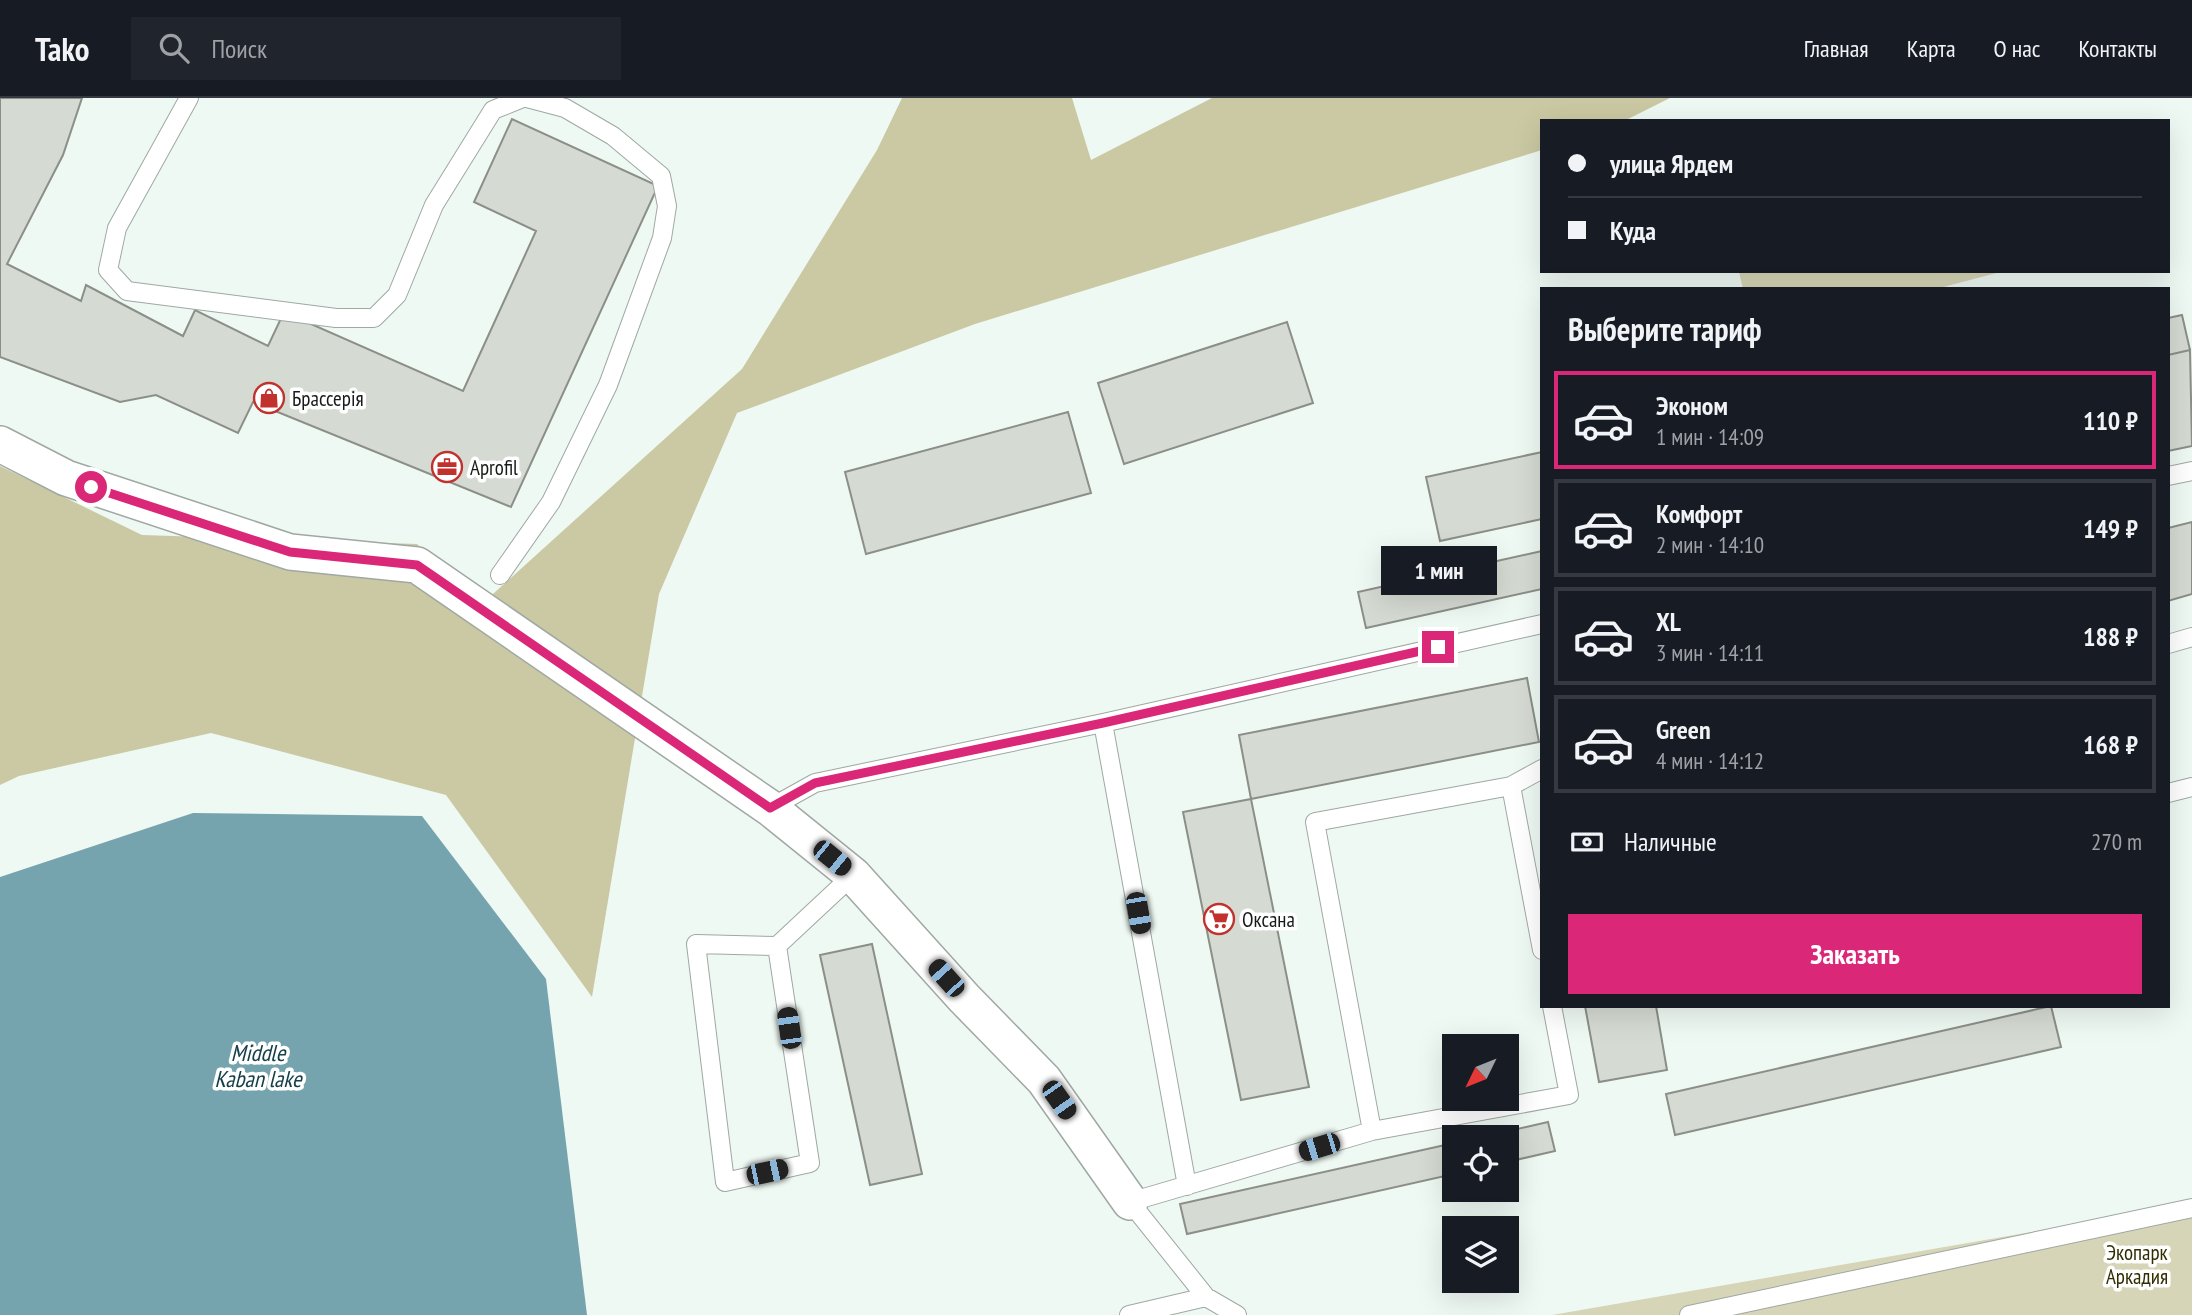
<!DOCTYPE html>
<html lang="ru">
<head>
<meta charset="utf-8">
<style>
  :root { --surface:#171b24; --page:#20242c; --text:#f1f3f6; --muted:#9ea1a6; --line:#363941; --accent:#db2777 }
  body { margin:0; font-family:"PT Sans Narrow",sans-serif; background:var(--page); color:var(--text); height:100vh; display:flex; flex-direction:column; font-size:26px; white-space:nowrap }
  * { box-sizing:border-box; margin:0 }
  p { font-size:23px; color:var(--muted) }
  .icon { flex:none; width:38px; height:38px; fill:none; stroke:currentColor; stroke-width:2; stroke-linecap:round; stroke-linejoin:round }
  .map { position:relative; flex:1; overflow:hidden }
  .drawer { position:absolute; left:1540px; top:189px; width:630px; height:721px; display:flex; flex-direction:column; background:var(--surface); border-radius:0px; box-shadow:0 7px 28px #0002 }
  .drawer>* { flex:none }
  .top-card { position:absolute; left:1540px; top:21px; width:630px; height:154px; border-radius:0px; box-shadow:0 7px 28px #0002; display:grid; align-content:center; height:154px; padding:0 28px; background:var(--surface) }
  .needle { width:46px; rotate:227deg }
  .controls { position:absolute; left:1442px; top:936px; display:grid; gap:14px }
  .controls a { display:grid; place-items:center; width:77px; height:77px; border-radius:0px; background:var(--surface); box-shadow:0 7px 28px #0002; font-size:35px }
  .end { position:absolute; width:32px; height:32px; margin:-16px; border:9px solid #db2777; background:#fff; box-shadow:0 0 0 4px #fff }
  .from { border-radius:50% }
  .bubble { position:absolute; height:49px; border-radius:0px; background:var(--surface); box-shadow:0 7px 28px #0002; font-size:23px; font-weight:700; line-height:49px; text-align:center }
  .car { position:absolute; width:21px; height:42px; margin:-21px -10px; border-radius:9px; box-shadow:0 0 5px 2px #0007; background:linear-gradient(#222 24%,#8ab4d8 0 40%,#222 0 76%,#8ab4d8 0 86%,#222 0) }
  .top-card b { display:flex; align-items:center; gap:24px; height:66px; font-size:26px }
  .top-card b+b { border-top:2px solid var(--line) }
  .top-card i { width:18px; height:18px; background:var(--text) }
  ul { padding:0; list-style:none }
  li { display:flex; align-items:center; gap:21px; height:98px; margin:0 14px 10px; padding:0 14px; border:4px solid var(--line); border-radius:0px }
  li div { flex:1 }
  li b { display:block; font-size:26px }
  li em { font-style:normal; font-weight:700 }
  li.active { border-color:var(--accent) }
  li>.icon { width:63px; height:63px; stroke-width:1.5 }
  h2 { padding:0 28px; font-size:32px; line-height:84px }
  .pay { display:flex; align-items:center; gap:18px; height:77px; padding:0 28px; font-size:26px }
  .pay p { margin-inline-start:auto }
  .cta { display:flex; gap:14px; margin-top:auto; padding:14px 28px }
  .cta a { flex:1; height:80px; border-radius:0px; background:var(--accent); color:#fff; font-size:28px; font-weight:700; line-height:80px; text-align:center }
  header { display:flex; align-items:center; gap:42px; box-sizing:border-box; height:98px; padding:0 35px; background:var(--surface); border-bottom:2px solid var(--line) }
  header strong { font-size:33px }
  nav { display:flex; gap:38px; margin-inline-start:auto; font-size:24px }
  .search { width:490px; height:63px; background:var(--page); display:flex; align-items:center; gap:18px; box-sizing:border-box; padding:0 24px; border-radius:0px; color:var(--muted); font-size:26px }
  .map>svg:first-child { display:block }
  .green { fill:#d6d5b7 }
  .forest { fill:#cac9a3 }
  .water { fill:#76a4ae }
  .building { fill:#d5dad2; stroke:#8b8f88; stroke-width:2 }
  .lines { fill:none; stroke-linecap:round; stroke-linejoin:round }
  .lane-casing { stroke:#9fa8a2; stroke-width:20 }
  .street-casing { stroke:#9fa8a2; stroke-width:38 }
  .lane { stroke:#fff; stroke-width:18 }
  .street { stroke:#fff; stroke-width:35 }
  .route { stroke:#db2777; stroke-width:9 }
  .labels { text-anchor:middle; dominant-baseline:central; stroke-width:7; stroke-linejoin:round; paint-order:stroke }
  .poi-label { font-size:21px; fill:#171a18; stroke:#fff; text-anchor:start }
  .park-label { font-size:21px; fill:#302e00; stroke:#fff }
  .water-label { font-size:23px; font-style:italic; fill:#164049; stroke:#fff }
</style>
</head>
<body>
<header>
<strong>Tako</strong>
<div class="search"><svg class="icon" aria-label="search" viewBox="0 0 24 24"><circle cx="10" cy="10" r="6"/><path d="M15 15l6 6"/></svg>Поиск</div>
<nav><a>Главная</a><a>Карта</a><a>О нас</a><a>Контакты</a></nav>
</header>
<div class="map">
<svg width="2192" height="1217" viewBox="0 0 2192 1217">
  <rect width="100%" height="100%" fill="#eff9f3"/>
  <path class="green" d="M2004,173L1936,191H1743L1739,174Z
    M2192,1106V1217H1552Z"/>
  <path class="forest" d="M902,0H1072L1091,62L1212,0H1670L1624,23H1542V52L975,226L737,315L659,496L592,899L446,697L211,635L19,678L0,687V368L142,437L417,446L483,505L742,271L877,52Z"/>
  <path class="water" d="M193,715L422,718L546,881L587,1217H0V779Z"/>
  <path class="building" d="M0,0H82L63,57L7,166L81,203L86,187L183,238L195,212L268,248L284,214L463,293L536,133L474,104L512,21L658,88L511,409L253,304L238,335L156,297L120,304L0,259Z
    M2182,217L2190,252L2168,257V220Z
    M1287,224L1313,305L1124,366L1098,285Z
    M2190,252L2192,348L2168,353V257Z
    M1068,314L1091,395L866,456L845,374Z
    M1542,354V421L1440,443L1426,379Z
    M2192,424V496L2168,503V430Z
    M1542,453V491L1366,530L1358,494Z
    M1527,580L1539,644L1251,701L1239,637Z
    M1251,701L1309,989L1241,1002L1183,714Z
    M872,846L922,1076L870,1087L820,857Z
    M1585,908H1656L1667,972L1599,984Z
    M2051,908L2061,949L1675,1037L1666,996Z
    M1548,1024L1555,1053L1507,1064V1040H1477Z
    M1454,1045V1076L1187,1136L1180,1106Z"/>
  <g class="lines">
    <g class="lane-casing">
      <path id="lane" d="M189,0L117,130L108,172L127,193L336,220H374L397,197L434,107L493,12L523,0
        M2168,378L2192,373
        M500,477L551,404L608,287L662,140L667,108L661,78L613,38L565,10L527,0
        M2168,546L2192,539
        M1103,625L1187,1088
        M1542,671L1511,688L1315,724L1372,1033L1569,997L1552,908
        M1511,688L1542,852
        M2168,695L2192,689
        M770,710L815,685L1103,625L1542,526
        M777,848L810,1065L725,1084L696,846L777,848L853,777
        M1129,1217L1206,1199
        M1237,1217L1206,1199L1130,1104L1372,1033
        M1689,1217L2192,1110"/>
    </g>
    <g class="street-casing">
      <path id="street" d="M0,346L66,380L290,454L417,467L770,710L853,777L964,900L1044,982L1130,1104"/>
    </g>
    <use href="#lane" class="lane"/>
    <use href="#street" class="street"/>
  </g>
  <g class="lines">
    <path class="route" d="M91,389L290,454L417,467L770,710L815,685L1103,625L1438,549"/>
  </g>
  <defs>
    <g id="shop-ring" transform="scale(1.575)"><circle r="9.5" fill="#fff" stroke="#c1322f" stroke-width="1.5"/><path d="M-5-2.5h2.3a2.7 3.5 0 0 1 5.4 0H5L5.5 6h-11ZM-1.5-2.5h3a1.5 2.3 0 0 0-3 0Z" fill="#c1322f"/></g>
    <g id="office-ring" transform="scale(1.575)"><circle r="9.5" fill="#fff" stroke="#c1322f" stroke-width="1.5"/><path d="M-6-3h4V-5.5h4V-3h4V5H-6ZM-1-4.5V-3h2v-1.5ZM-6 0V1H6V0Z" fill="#c1322f"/></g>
    <g id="supermarket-ring" transform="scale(1.575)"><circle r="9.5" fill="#fff" stroke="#c1322f" stroke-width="1.5"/><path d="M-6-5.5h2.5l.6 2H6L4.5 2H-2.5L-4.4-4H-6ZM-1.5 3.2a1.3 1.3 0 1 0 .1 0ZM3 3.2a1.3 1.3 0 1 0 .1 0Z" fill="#c1322f"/></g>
  </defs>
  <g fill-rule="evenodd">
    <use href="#shop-ring" x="269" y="300"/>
    <use href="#office-ring" x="447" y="369"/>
    <use href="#supermarket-ring" x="1219" y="821"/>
  </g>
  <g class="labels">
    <g class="poi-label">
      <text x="292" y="300">Брассерiя</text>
      <text x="470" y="369">Aprofil</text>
      <text x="1242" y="821">Оксана</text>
    </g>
    <g class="park-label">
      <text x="2137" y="1154">Экопарк<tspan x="2137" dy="24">Аркадия</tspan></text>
    </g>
    <g class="water-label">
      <text x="258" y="954">Middle<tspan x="258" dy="26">Kaban lake</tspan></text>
    </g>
  </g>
</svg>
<div class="controls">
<a><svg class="needle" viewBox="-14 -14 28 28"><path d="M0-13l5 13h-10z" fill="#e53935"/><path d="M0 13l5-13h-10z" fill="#9ea1a6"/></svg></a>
<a><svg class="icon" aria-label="locate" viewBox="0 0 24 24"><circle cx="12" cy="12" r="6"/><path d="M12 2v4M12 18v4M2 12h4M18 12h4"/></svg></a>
<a><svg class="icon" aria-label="layers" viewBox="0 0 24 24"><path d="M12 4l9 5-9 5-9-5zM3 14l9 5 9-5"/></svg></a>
</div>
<i class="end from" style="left:91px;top:389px"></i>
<i class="end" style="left:1438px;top:549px"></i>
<div class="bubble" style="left:1381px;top:448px;width:116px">1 мин</div>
<i class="car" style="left:832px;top:760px;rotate:129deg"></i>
<i class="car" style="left:1138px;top:815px;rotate:170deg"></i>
<i class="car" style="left:946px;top:880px;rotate:318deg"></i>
<i class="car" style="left:789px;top:930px;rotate:352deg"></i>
<i class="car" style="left:1059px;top:1002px;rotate:145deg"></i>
<i class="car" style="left:1319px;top:1049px;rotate:253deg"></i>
<i class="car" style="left:767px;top:1074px;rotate:78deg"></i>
<div class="top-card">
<b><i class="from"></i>улица Ярдем</b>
<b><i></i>Куда</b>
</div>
<section class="drawer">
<h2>Выберите тариф</h2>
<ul>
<li class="active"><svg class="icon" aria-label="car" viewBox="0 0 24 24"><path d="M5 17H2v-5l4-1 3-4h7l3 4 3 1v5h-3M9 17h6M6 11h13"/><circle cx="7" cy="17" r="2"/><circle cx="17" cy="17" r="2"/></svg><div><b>Эконом</b><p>1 мин · 14:09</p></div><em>110 ₽</em></li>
<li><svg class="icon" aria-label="car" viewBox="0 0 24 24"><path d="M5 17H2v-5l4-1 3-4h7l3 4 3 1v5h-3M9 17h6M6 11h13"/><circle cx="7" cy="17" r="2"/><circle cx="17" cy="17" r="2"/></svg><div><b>Комфорт</b><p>2 мин · 14:10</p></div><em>149 ₽</em></li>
<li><svg class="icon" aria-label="car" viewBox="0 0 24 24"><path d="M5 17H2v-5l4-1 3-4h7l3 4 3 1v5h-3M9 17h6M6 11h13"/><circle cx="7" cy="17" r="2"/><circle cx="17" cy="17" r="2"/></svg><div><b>XL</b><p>3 мин · 14:11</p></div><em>188 ₽</em></li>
<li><svg class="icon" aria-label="car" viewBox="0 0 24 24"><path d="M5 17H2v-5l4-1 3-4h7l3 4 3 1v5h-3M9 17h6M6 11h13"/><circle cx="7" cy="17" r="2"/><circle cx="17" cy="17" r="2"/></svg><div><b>Green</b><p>4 мин · 14:12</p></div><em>168 ₽</em></li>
</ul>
<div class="pay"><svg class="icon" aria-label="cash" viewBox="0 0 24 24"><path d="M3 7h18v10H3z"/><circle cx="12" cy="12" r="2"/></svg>Наличные<p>270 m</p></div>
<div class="cta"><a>Заказать</a></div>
</section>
</div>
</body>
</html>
